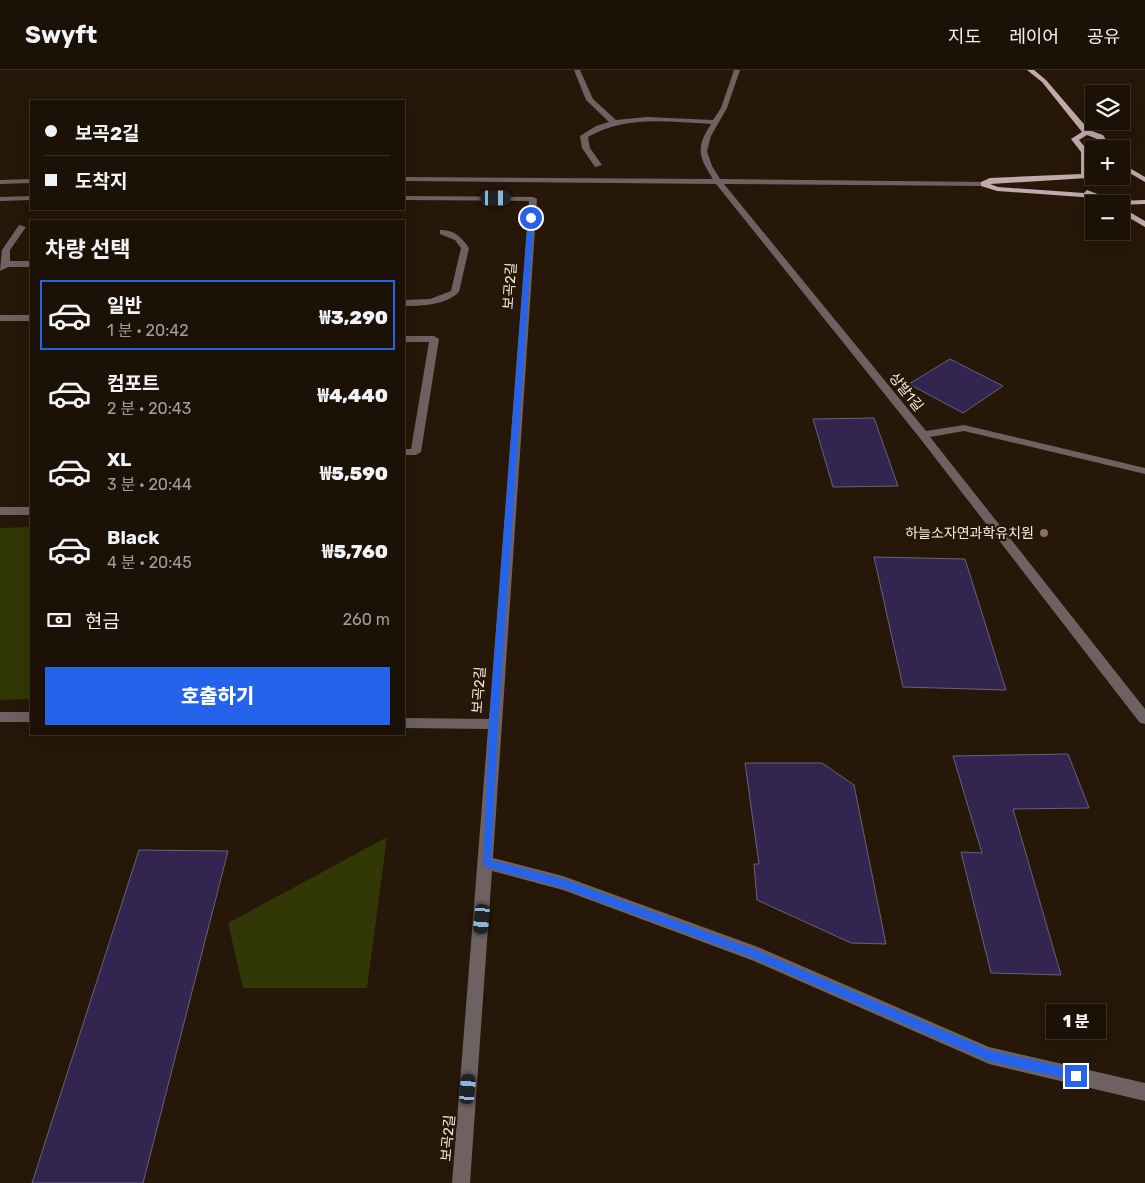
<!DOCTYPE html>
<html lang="ko">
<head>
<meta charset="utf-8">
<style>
  :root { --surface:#1c1106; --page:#291f14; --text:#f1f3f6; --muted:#a09d9b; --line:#3a3128; --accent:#2563eb }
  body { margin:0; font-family:Rubik,"Noto Sans KR",sans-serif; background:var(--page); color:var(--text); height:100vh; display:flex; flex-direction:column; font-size:19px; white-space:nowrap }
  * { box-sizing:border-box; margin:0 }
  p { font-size:16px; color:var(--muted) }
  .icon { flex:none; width:28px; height:28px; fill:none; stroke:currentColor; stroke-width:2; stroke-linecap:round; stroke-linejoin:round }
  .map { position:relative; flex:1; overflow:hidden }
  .sheet { position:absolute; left:30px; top:150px; width:375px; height:515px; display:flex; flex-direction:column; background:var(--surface); border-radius:0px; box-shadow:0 5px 20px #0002,0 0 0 1px var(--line) }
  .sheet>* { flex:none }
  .guide { position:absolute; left:30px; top:30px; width:375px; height:110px; border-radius:0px; box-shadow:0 5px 20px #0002,0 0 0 1px var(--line); display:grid; align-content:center; height:110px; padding:0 15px; background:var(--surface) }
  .fabs { position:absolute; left:1085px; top:15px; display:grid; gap:10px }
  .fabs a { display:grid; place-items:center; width:45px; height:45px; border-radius:0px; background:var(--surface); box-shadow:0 5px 20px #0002,0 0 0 1px var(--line); font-size:25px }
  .end { position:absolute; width:22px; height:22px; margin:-11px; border:6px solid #2563eb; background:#fff; box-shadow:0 0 0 2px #fff }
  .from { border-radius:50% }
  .bubble { position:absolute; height:35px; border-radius:0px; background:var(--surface); box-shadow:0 5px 20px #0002,0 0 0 1px var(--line); font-size:16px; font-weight:800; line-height:35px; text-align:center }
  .car { position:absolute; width:15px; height:30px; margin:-15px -8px; border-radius:6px; box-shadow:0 0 4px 1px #0007; background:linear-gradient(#222 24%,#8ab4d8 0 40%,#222 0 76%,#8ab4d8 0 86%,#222 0) }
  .guide b { display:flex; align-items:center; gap:18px; height:48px; font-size:19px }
  .guide b+b { border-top:1px solid var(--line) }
  .guide i { width:12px; height:12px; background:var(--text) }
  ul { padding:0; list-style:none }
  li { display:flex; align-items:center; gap:15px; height:70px; margin:0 10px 8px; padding:0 5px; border:2px solid transparent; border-radius:0px }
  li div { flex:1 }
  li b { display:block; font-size:19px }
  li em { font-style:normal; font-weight:800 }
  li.on { border-color:var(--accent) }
  li>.icon { width:45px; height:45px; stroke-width:1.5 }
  h2 { padding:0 15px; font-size:22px; line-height:60px }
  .pay { display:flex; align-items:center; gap:12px; height:55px; padding:0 15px; font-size:19px }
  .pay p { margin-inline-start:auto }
  .primary-button { display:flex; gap:10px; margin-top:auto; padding:10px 15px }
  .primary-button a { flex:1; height:58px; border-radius:0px; background:var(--accent); color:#fff; font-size:20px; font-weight:800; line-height:58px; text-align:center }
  header { display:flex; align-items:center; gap:30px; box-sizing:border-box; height:70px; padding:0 25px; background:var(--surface); border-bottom:1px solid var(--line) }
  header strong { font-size:24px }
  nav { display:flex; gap:28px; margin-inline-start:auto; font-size:18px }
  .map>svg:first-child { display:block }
  .green { fill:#323706 }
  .building { fill:#322651; stroke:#676378 }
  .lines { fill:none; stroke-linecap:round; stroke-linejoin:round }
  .minor { fill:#6d6162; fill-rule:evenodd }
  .major { fill:#c2a9ab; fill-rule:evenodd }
  .route { fill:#2563eb }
  .education-dot { fill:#8d6e63; stroke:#261708; stroke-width:2 }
  .labels { text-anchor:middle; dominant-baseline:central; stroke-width:4.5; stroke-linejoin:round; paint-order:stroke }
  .street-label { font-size:14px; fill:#f6ebe1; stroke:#261708 }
  .poi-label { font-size:14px; fill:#f6ebe1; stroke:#261708; text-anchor:end }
</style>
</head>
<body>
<header>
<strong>Swyft</strong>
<nav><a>지도</a><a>레이어</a><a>공유</a></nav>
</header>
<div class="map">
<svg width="1145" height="1113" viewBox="0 0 1145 1113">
  <rect width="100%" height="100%" fill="#261708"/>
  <path class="green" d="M31,457V629L0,630V458Z
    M387,767L367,918H243L228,853Z"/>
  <path class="building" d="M950,289L1003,316L963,343L909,314Z
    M874,348L898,416L833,417L813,349Z
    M874,487L965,489L1006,620L903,617Z
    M1068,684L1089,738L1013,739L1061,905L991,903L961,782L982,783L953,686Z
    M745,693H822L854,715L886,874L851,873L757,830L754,794H759Z
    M139,780L228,781L143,1113H32Z"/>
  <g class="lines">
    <path class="minor" d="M574,0H580L593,29L616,50L647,47L713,50L721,38L734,0H740L727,38L711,66L707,81L712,96L720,109L987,112V116H984L724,114L926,361L964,355L1145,398V404L964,361L930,367L1145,639V654L1140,653L919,367L716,114L404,111V107L713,109C698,86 696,77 711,54C668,52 626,45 588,67L590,78L602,95L595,97L582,78L580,66L596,56L609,52L586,30Z
      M31,109V113L0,114V110Z
      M31,126V130L0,131V127Z
      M404,126L533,127L537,129L493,788L563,806L758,877L989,977L1145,1013V1031L989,994L754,891L563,820L492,801L470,1113H452L488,659L404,658V648L489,649L529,131L404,130Z
      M19,155L26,157L10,180V191H31V197H8L0,201L2,180Z
      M440,160C454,159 462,168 469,178L459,222C446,235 422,236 404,236V230L430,229L451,221L461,178L455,170L440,164Z
      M0,245H31V251H0Z
      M404,266H434L439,269L421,382L416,385H404V379H411L429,272H404Z
      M0,437H31V445H0Z
      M0,642H31V652H0Z"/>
    <path class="major" d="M1027,0H1034L1046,10L1089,60L1103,65L1112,79H1104L1097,69L1087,65L1079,70L1089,82L1088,108L990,114L998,117L1084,123L1087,120L1116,131L1145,130V134C1126,135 1113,135 1095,128L997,121L981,116V112L990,108L1081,104V82L1071,69L1082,62L1042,12Z
      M1121,93L1145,107V112L1121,98Z
      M1121,137L1145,151V157L1121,143Z"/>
  </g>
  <path class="route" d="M531,147L534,148L498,654L491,790L563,809L758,881L989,980L1076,1000L1081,1006L1080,1010L1076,1011L989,991L756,889L563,818L483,796L489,654L528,148Z"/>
  <circle class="education-dot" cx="1044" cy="463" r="5"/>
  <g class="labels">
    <g class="street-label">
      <text transform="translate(510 216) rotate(-86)">보곡2길</text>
      <text transform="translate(906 322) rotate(51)">상발1길</text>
      <text transform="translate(479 620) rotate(-86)">보곡2길</text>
      <text transform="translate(448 1068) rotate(-85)">보곡2길</text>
    </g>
    <g class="poi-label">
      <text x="1034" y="463">하늘소자연과학유치원</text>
    </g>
  </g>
</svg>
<div class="fabs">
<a><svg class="icon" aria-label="layers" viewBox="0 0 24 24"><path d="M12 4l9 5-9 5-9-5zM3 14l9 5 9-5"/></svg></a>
<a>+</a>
<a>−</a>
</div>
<i class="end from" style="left:531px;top:148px"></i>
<i class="end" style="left:1076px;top:1006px"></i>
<div class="bubble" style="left:1046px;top:934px;width:60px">1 분</div>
<i class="car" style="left:496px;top:128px;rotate:90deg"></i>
<i class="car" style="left:482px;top:849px;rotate:185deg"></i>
<i class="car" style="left:468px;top:1019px;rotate:5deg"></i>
<div class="guide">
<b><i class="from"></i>보곡2길</b>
<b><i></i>도착지</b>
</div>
<section class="sheet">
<h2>차량 선택</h2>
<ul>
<li class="on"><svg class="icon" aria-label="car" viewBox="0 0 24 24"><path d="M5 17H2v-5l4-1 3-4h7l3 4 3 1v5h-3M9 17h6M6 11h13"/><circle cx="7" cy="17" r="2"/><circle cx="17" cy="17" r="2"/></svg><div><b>일반</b><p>1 분 · 20:42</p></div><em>₩3,290</em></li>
<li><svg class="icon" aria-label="car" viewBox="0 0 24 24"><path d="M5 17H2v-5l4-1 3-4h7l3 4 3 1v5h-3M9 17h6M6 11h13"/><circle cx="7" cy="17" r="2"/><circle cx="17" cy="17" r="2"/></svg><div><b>컴포트</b><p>2 분 · 20:43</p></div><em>₩4,440</em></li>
<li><svg class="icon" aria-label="car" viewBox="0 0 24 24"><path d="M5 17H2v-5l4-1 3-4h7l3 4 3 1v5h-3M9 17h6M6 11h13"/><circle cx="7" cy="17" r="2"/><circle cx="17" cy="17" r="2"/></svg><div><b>XL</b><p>3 분 · 20:44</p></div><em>₩5,590</em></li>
<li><svg class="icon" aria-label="car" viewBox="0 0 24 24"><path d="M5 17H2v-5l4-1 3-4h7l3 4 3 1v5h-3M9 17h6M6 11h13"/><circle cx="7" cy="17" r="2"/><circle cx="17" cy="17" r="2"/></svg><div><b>Black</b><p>4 분 · 20:45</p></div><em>₩5,760</em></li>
</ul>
<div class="pay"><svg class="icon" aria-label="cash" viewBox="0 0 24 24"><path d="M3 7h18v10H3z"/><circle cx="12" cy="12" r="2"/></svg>현금<p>260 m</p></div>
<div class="primary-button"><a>호출하기</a></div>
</section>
</div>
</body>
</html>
